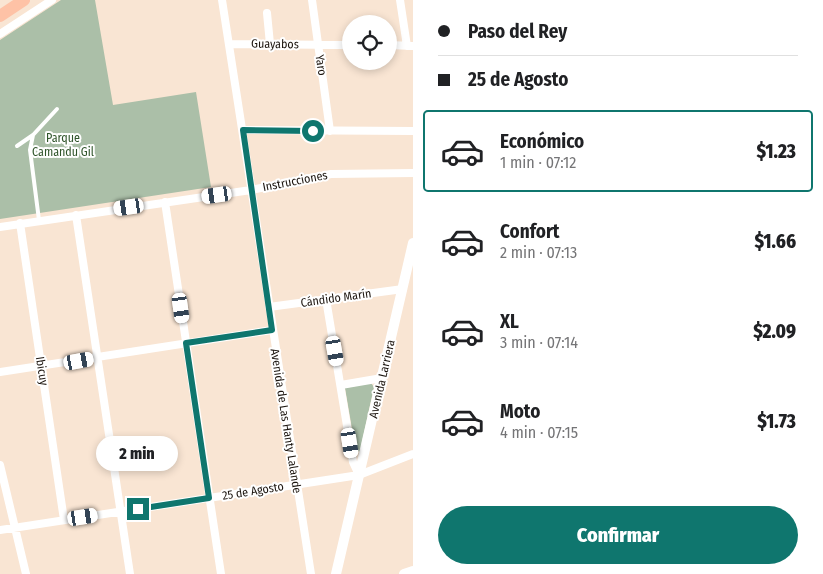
<!DOCTYPE html>
<html lang="es">
<head>
<meta charset="utf-8">
<style>
  :root { --surface:#fff; --page:#f6f6f6; --text:#202124; --muted:#757577; --line:#e0e0e0; --accent:#0f766e }
  body { margin:0; font-family:"Fira Sans Condensed",sans-serif; background:var(--page); color:var(--text); height:100vh; display:flex; flex-direction:column; font-size:19px; white-space:nowrap }
  * { box-sizing:border-box; margin:0 }
  p { font-size:16px; color:var(--muted) }
  .icon { flex:none; width:28px; height:28px; fill:none; stroke:currentColor; stroke-width:2; stroke-linecap:round; stroke-linejoin:round }
  .map { position:relative; flex:1; overflow:hidden }
  .sheet { display:flex; flex-direction:column; background:var(--surface); width:410px }
  .sheet>* { flex:none }
  .top-card { display:grid; align-content:center; height:110px; padding:0 25px; background:var(--surface) }
  .buttons { position:absolute; left:342px; top:15px; display:grid; gap:10px }
  .buttons a { display:grid; place-items:center; width:55px; height:55px; border-radius:50%; background:var(--surface); box-shadow:0 2px 8px #0003; font-size:25px }
  .end { position:absolute; width:22px; height:22px; margin:-11px; border:6px solid #0f766e; background:#fff; box-shadow:0 0 0 2px #fff }
  .from { border-radius:50% }
  .bubble { position:absolute; height:35px; border-radius:18px; background:var(--surface); box-shadow:0 2px 8px #0003; font-size:16px; font-weight:800; line-height:35px; text-align:center }
  .car { position:absolute; width:15px; height:30px; margin:-15px -8px; border-radius:6px; box-shadow:0 0 4px 1px #0007; background:linear-gradient(#fff 24%,#345 0 40%,#fff 0 76%,#345 0 86%,#fff 0) }
  .top-card b { display:flex; align-items:center; gap:18px; height:48px; font-size:19px }
  .top-card b+b { border-top:1px solid var(--line) }
  .top-card i { width:12px; height:12px; background:var(--text) }
  ul { padding:0; list-style:none }
  li { display:flex; align-items:center; gap:15px; height:82px; margin:0 10px 8px; padding:0 15px; border:2px solid transparent; border-radius:5px }
  li div { flex:1 }
  li b { display:block; font-size:19px }
  li em { font-style:normal; font-weight:800 }
  li.selected { border-color:var(--accent) }
  li>.icon { width:45px; height:45px; stroke-width:1.5 }
  .button { display:flex; gap:10px; margin-top:auto; padding:10px 25px }
  .button a { flex:1; height:58px; border-radius:30px; background:var(--accent); color:#fff; font-size:20px; font-weight:800; line-height:58px; text-align:center }
  main { display:flex; flex:1; min-height:0 }
  .map>svg:first-child { display:block }
  .green { fill:#abbfa8 }
  .lines { fill:none; stroke-linecap:round; stroke-linejoin:round }
  .service { stroke:#fff; stroke-width:4 }
  .minor { stroke:#fff; stroke-width:8 }
  .tertiary { stroke:#fff; stroke-width:10 }
  .trunk { stroke:#fec2a6; stroke-width:12 }
  .route { stroke:#0f766e; stroke-width:6 }
  .labels { text-anchor:middle; dominant-baseline:central; stroke-width:4; stroke-linejoin:round; paint-order:stroke }
  .street-label { font-size:12px; fill:#1c150f; stroke:#fff }
  .park-label { font-size:12px; fill:#2f542a; stroke:#fff }
</style>
</head>
<body>
<main>
<div class="map">
<svg width="413" height="574" viewBox="0 0 413 574">
  <rect width="100%" height="100%" fill="#f9e5d3"/>
  <path class="green" d="M61,0H95L113,105L196,92L211,187L0,219V40Z
    M371,383L374,387L360,451L356,452L345,388Z"/>
  <g class="lines">
    <path class="service" d="M17,146L33,135
      M39,220L30,150L33,135L57,109"/>
    <path class="minor" d="M222,0L311,574
      M312,0L330,131
      M400,0L407,46
      M267,13L270,44
      M0,34L52,0
      M229,44L351,45
      M389,45L413,46
      M243,130L413,131
      M165,202L221,574
      M76,215L130,574
      M20,223L64,520
      M0,227L251,190L331,174L413,173
      M326,299L353,462L359,475
      M269,307L403,289
      M0,372L272,330
      M341,385L382,378
      M0,465L26,574
      M0,530L359,475L413,454"/>
    <path class="tertiary" d="M336,574L413,243
      M404,574L413,571"/>
    <path class="trunk" d="M0,16L24,0"/>
  </g>
  <g class="lines">
    <path class="route" d="M138,509L209,498L186,343L272,330L243,130L313,131"/>
  </g>
  <g class="labels">
    <g class="street-label">
      <text transform="translate(275 44) rotate(1)">Guayabos</text>
      <text transform="translate(321 65) rotate(82)">Yaro</text>
      <text transform="translate(295 181) rotate(-11)">Instrucciones</text>
      <text transform="translate(336 298) rotate(-8)">Cándido Marín</text>
      <text transform="translate(42 371) rotate(81)">Ibicuy</text>
      <text transform="translate(382 379) rotate(-77)">Avenida Larriera</text>
      <text transform="translate(286 421) rotate(81)">Avenida de Las Hanty Lalande</text>
      <text transform="translate(253 491) rotate(-9)">25 de Agosto</text>
    </g>
    <g class="park-label">
      <text x="63" y="138">Parque<tspan x="63" dy="14">Camandu Gil</tspan></text>
    </g>
  </g>
</svg>
<div class="buttons">
<a><svg class="icon" aria-label="locate" viewBox="0 0 24 24"><circle cx="12" cy="12" r="6"/><path d="M12 2v4M12 18v4M2 12h4M18 12h4"/></svg></a>
</div>
<i class="end from" style="left:313px;top:131px"></i>
<i class="end" style="left:138px;top:509px"></i>
<div class="bubble" style="left:96px;top:436px;width:82px">2 min</div>
<i class="car" style="left:217px;top:195px;rotate:262deg"></i>
<i class="car" style="left:129px;top:207px;rotate:262deg"></i>
<i class="car" style="left:181px;top:308px;rotate:172deg"></i>
<i class="car" style="left:335px;top:351px;rotate:170deg"></i>
<i class="car" style="left:79px;top:361px;rotate:80deg"></i>
<i class="car" style="left:350px;top:443px;rotate:171deg"></i>
<i class="car" style="left:83px;top:517px;rotate:81deg"></i>
</div>
<section class="sheet">
<div class="top-card">
<b><i class="from"></i>Paso del Rey</b>
<b><i></i>25 de Agosto</b>
</div>
<ul>
<li class="selected"><svg class="icon" aria-label="car" viewBox="0 0 24 24"><path d="M5 17H2v-5l4-1 3-4h7l3 4 3 1v5h-3M9 17h6M6 11h13"/><circle cx="7" cy="17" r="2"/><circle cx="17" cy="17" r="2"/></svg><div><b>Económico</b><p>1 min · 07:12</p></div><em>$1.23</em></li>
<li><svg class="icon" aria-label="car" viewBox="0 0 24 24"><path d="M5 17H2v-5l4-1 3-4h7l3 4 3 1v5h-3M9 17h6M6 11h13"/><circle cx="7" cy="17" r="2"/><circle cx="17" cy="17" r="2"/></svg><div><b>Confort</b><p>2 min · 07:13</p></div><em>$1.66</em></li>
<li><svg class="icon" aria-label="car" viewBox="0 0 24 24"><path d="M5 17H2v-5l4-1 3-4h7l3 4 3 1v5h-3M9 17h6M6 11h13"/><circle cx="7" cy="17" r="2"/><circle cx="17" cy="17" r="2"/></svg><div><b>XL</b><p>3 min · 07:14</p></div><em>$2.09</em></li>
<li><svg class="icon" aria-label="car" viewBox="0 0 24 24"><path d="M5 17H2v-5l4-1 3-4h7l3 4 3 1v5h-3M9 17h6M6 11h13"/><circle cx="7" cy="17" r="2"/><circle cx="17" cy="17" r="2"/></svg><div><b>Moto</b><p>4 min · 07:15</p></div><em>$1.73</em></li>
</ul>
<div class="button"><a>Confirmar</a></div>
</section>
</main>
</body>
</html>
